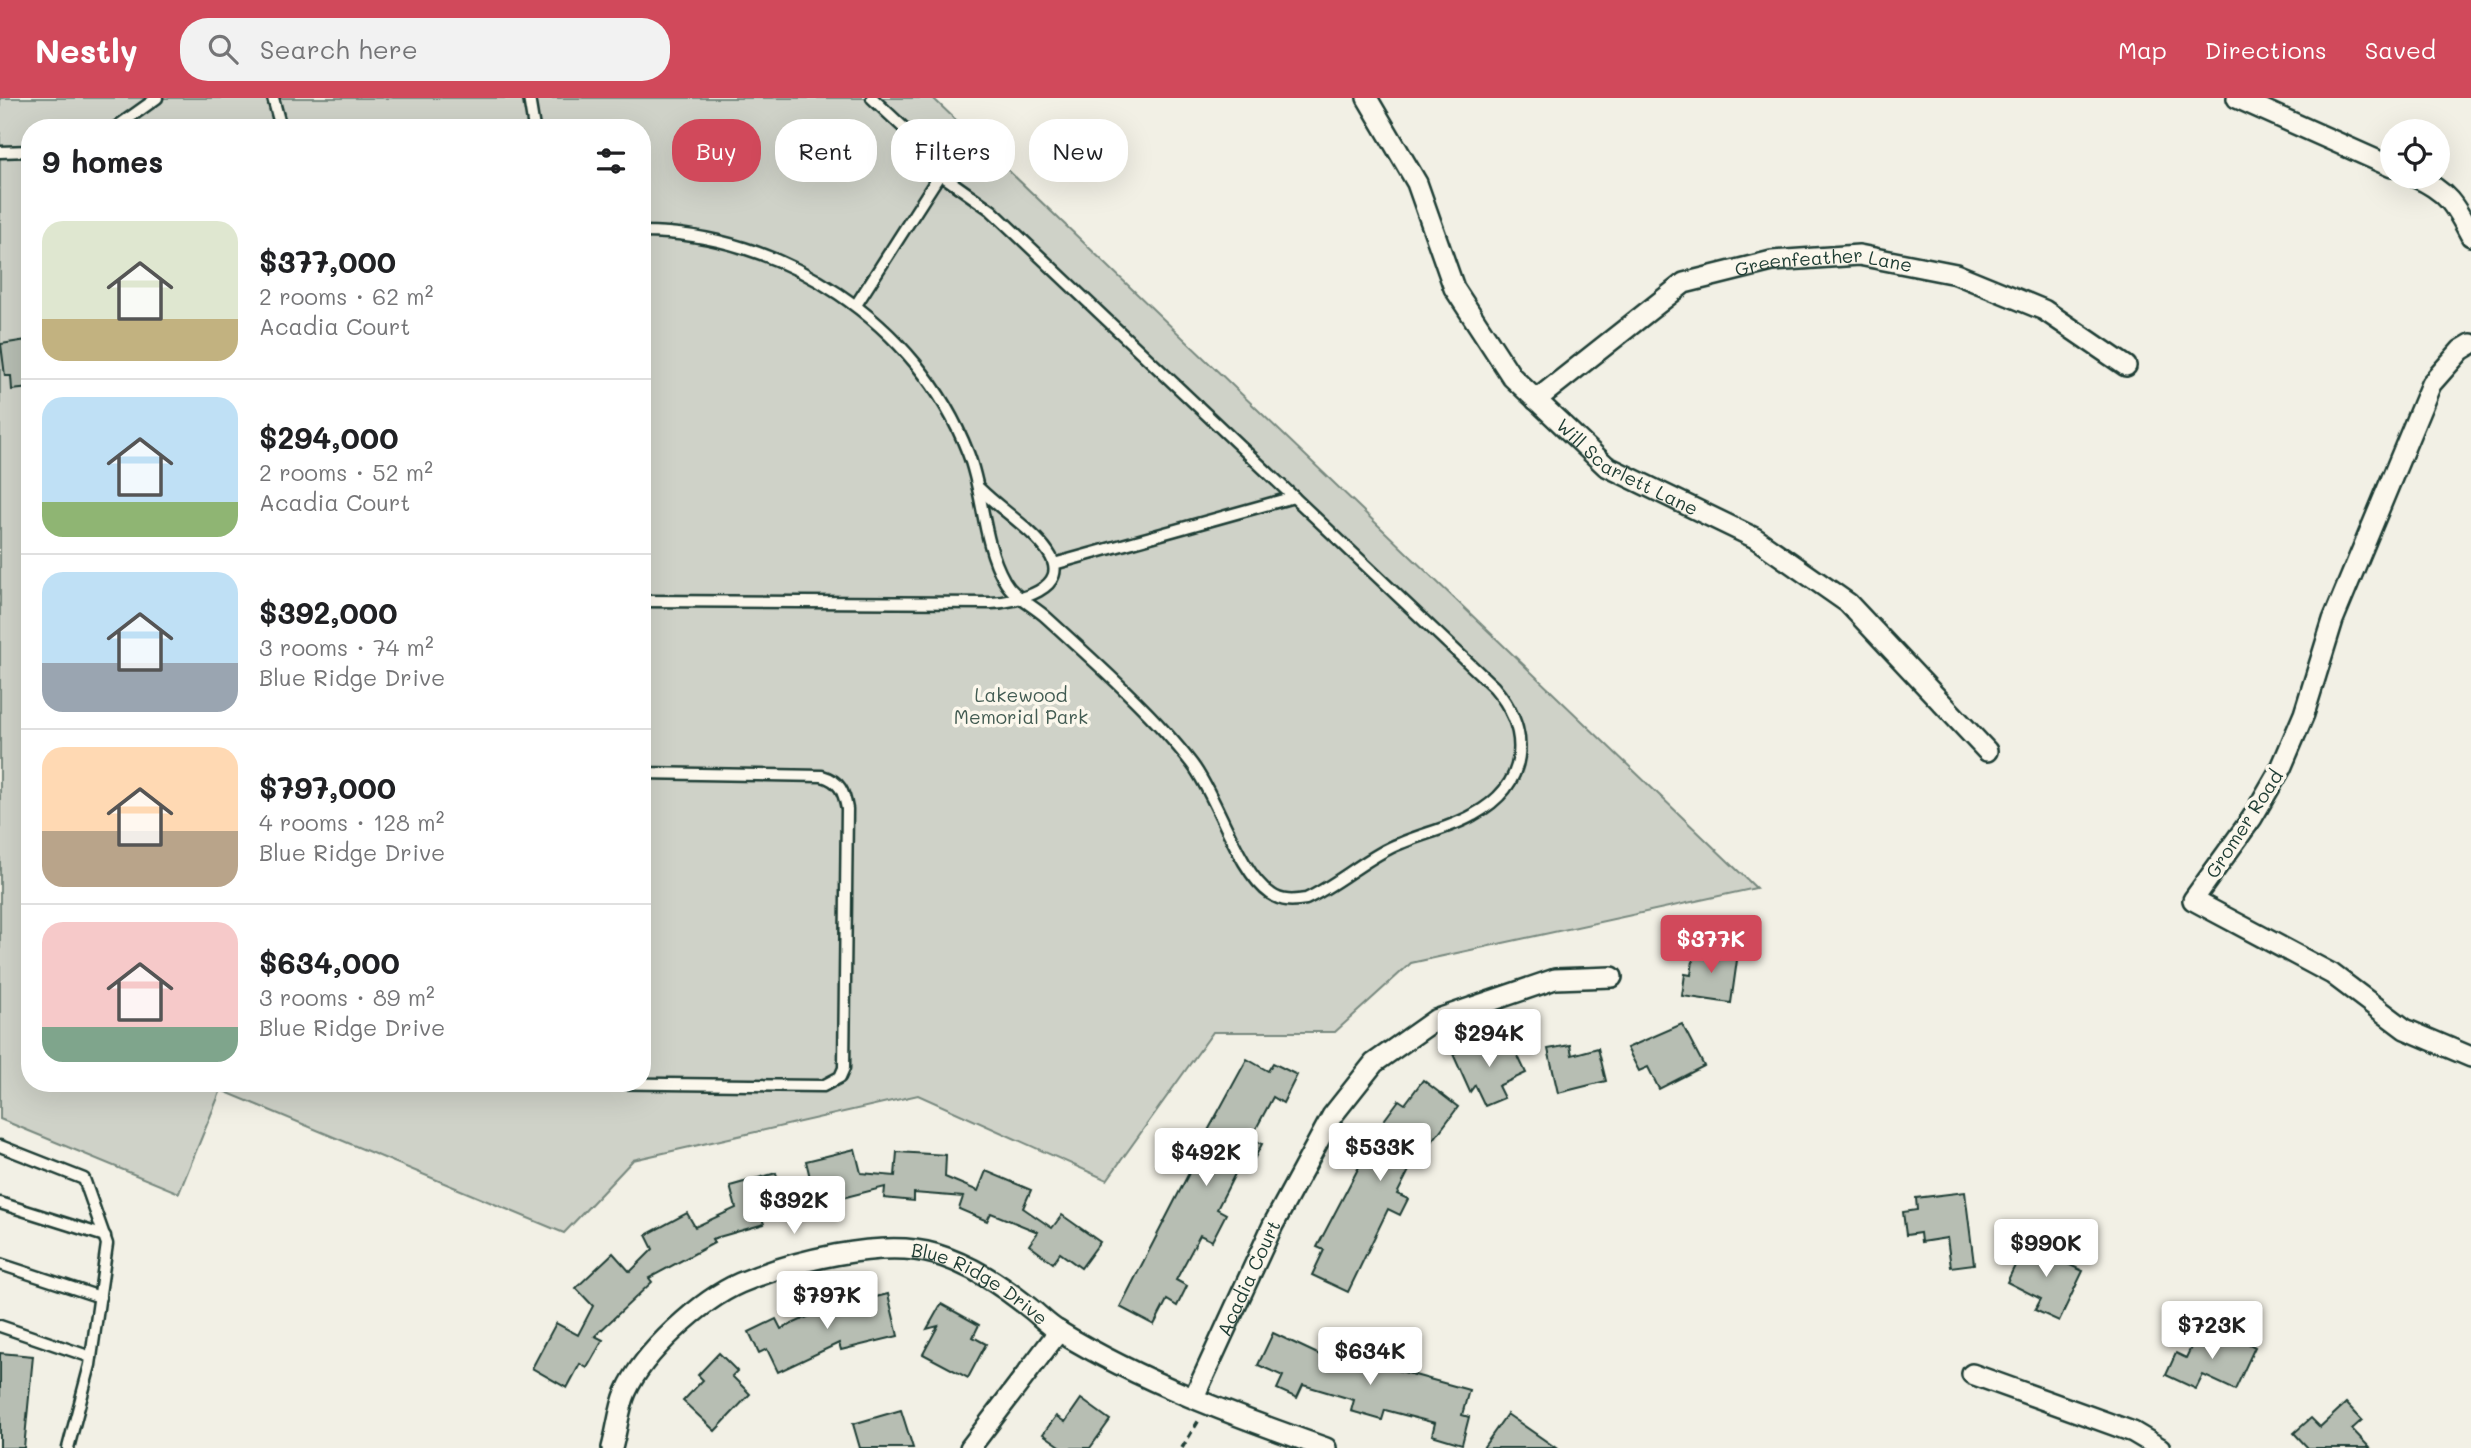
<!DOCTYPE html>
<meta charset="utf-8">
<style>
body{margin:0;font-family:Mali,sans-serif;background:#f2f2f2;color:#202124;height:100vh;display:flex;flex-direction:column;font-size:26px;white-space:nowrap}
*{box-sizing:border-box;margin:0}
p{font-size:23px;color:#757577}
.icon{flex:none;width:38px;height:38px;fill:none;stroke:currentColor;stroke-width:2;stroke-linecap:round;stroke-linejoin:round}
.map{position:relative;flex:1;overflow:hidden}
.details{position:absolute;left:21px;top:21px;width:630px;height:973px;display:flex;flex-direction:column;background:#fff;border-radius:28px;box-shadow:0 7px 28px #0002}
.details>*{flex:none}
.top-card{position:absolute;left:672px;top:21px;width:665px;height:63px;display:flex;gap:14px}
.fabs{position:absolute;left:2380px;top:21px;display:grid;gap:14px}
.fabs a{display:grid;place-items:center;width:70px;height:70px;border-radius:50%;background:#fff;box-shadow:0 7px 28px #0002;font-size:35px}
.price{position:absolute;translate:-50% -60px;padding:0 16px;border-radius:7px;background:#fff;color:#222;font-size:23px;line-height:46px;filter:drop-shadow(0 2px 4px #0008)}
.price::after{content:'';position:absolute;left:50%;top:42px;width:21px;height:16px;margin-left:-10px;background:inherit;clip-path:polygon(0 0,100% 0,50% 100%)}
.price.on{background:#d1495b;color:#fff}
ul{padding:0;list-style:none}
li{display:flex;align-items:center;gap:21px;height:175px;padding:0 21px}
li+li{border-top:2px solid #e0e0e0}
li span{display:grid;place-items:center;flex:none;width:196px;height:140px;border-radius:21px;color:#555}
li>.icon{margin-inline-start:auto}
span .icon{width:84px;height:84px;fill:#fffc;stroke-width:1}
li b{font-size:30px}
h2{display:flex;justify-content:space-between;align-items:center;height:84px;padding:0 21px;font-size:30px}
.pill{padding:0 24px;border-radius:28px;background:#fff;box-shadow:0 7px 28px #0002;font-size:24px;line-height:63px}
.pill.on{background:#d1495b;color:#fff}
header{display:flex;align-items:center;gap:42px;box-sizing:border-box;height:98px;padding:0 35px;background:#d1495b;color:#fff}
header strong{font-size:33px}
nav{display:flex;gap:38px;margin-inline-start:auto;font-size:24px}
.search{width:490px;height:63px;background:#f2f2f2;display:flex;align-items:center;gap:18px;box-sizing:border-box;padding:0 24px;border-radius:28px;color:#757577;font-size:26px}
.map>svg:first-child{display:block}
.green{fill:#cfd2c8;stroke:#77887e;stroke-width:2;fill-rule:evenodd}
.building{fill:#b7beb3;stroke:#1f3d34;stroke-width:2}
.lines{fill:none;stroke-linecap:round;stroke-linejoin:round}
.lane-casing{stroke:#1f3d34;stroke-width:15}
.street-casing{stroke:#1f3d34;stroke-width:24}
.path{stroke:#1f3d34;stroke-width:3.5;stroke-dasharray:7 5;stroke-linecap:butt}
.lane{stroke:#fbf7ec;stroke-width:10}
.street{stroke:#fbf7ec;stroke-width:19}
.labels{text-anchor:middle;stroke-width:7;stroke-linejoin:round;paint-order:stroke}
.street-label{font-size:19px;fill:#1f3d34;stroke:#fbf7ec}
.park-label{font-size:19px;fill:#425b52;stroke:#fbf7ec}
</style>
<header>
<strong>Nestly</strong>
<div class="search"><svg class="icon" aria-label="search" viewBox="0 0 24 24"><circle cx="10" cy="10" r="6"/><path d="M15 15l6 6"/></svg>Search here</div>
<nav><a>Map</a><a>Directions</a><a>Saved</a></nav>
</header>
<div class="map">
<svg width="2471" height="1350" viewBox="0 0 2471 1350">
<rect width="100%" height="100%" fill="#f2f0e5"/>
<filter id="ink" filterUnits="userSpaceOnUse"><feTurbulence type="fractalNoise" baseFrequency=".0143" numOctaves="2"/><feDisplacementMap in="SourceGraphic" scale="14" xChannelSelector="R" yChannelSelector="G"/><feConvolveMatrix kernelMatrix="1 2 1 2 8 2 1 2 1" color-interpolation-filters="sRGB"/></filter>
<g filter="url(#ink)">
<!-- green -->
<path class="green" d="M 0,0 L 933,0 L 1756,790 L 1411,865 L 1335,934 L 1213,934 L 1107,1082 L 918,997 L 633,1062 L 564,1135 L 221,992 L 179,1095 L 0,1021 ZM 30,30 L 642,30 L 642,985 L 30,985 Z"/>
<!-- building -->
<g class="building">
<polygon points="27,242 30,290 12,292 11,278 5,278 1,246"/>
<polygon points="1695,848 1738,855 1731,905 1682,898 1685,876 1691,877"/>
<polygon points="1682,926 1704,968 1659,991 1648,969 1639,973 1627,950"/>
<polygon points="1510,941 1526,975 1498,988 1504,1000 1485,1008 1475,987 1470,994 1453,956 1480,943 1485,952"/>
<polygon points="1570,947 1572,957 1598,950 1606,983 1558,995 1548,951"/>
<polygon points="1247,961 1268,973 1273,965 1297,977 1283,1005 1273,999 1251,1040 1262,1046 1248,1073 1239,1068 1217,1111 1226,1116 1212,1143 1200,1137 1176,1182 1187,1188 1177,1208 1167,1202 1154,1227 1120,1209 1189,1075 1186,1073"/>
<polygon points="1423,982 1458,1009 1428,1049 1423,1045 1397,1096 1408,1101 1400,1117 1388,1111 1348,1194 1312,1177 1324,1152 1317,1149 1382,1025 1399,1002 1405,1006"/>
<polygon points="855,1051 861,1075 895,1078 897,1054 946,1057 945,1079 978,1093 986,1073 1031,1092 1023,1110 1052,1130 1062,1117 1100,1144 1081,1170 1060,1155 1053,1165 1029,1147 1038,1134 991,1115 987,1123 959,1111 963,1099 914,1095 914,1103 884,1100 885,1089 838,1101 839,1106 810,1114 807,1103 761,1117 764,1126 712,1141 714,1145 649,1180 652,1184 595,1238 603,1242 587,1270 580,1266 567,1290 532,1270 556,1225 578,1237 593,1208 576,1190 613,1155 630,1174 653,1151 646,1137 687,1115 695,1129 736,1110 730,1088 776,1075 782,1095 812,1088 806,1063"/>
<polygon points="1965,1094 1974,1166 1951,1169 1947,1140 1921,1144 1920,1135 1906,1137 1903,1114 1917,1112 1916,1100"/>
<polygon points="2026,1145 2042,1152 2045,1146 2061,1153 2057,1161 2083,1173 2059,1223 2035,1212 2041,1201 2007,1184"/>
<polygon points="888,1196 898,1238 841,1252 839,1245 778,1274 767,1251 759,1255 749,1234 776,1221 781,1231 823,1212"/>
<polygon points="941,1206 979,1227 973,1239 986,1246 968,1280 923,1256 938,1228 927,1231"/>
<polygon points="2201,1228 2239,1246 2242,1242 2255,1249 2235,1292 2203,1277 2196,1291 2166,1277 2176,1255 2186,1260"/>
<polygon points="1273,1235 1339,1266 1342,1257 1469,1292 1462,1317 1469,1319 1462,1346 1432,1337 1435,1325 1385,1312 1382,1322 1351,1313 1354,1302 1303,1287 1297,1300 1277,1291 1283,1278 1258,1267"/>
<polygon points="0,1255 33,1258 24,1350 0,1350"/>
<polygon points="719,1255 737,1273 732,1278 750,1296 715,1333 683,1303 703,1282 698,1277"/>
<polygon points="1081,1301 1110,1322 1090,1350 1063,1350 1043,1336 1056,1318 1065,1324"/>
<polygon points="2346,1305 2362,1322 2352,1331 2370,1350 2308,1350 2294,1335 2311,1320 2320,1329"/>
<polygon points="901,1312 913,1350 860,1350 853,1326"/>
<polygon points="1507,1316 1556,1350 1483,1350"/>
</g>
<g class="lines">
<!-- lane casing -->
<g class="lane-casing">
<g id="lane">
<polyline points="273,0 281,30"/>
<polyline points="529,0 534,30"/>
<polyline points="115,30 157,0"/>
<polyline points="0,54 30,53"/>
<path d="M 642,134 C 781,134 918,225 968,355 C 984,396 982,443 1004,482 C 1013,499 1033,507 1047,520 C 1093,562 1155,617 1192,666 C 1218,700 1238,774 1271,796 C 1282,804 1294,803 1306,801 C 1336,787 1360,765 1388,751 C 1415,737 1447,732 1473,717 C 1528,687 1533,635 1494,589 L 991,112 L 940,76 L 905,31 L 872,0"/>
<polyline points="856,207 940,76"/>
<polyline points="1054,466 1294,399"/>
<path d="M 642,503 L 991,505 C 1016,504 1074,491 1048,454 C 1033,432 1000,411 980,391"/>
<path d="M 583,985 L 823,988 L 840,979 L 844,970 L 847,711 C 844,694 840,683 822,678 L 642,675"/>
<polyline points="0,1048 84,1081 107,1146 90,1267 68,1350"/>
<polyline points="0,1105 105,1138"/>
<polyline points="0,1166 100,1199"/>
<polyline points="0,1228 91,1259"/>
</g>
</g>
<!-- street casing -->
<g class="street-casing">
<g id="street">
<path id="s1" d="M 1367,0 L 1417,85 L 1454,190 L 1512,279 L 1606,368 L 1755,440 L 1848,505 L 1987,653"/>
<polyline points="2237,0 2392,69"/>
<path d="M 2415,79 C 2447,93 2455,107 2471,138"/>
<polyline points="2471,246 2461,252 2431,286 2333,522 2304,616 2281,670 2252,720 2193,802 2332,876 2405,931 2471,959"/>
<path id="s2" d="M 1536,302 L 1684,185 L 1772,163 L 1859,157 L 1956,176 L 2044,212 L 2126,268"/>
<polyline points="1972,1276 2133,1334 2160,1350"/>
<path id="s3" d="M 1194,1299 L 1273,1127 L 1332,1018 L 1374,965 L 1435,922 L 1555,881 L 1612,879"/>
<path id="s4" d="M 612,1350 C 617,1332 619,1310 626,1294 C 643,1255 701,1202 740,1185 C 790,1164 882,1140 935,1156 C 972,1167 1001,1187 1031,1211 C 1040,1218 1049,1228 1060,1234 C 1142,1284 1235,1318 1326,1350"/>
<polyline points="970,1350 1059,1233"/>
</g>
</g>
<!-- path -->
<polyline class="path" points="1182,1350 1199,1322"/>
<!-- lane -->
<use href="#lane" class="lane"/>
<!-- street -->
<use href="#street" class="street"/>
</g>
</g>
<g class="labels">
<!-- street labels -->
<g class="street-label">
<text dy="7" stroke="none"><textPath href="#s2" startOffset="331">Greenfeather Lane</textPath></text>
<text dy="7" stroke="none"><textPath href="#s1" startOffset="464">Will Scarlett Lane</textPath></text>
<text transform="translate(2244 726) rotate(-57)" y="7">Gromer Road</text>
<text dy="7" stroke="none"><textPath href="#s3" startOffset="131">Acadia Court</textPath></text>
<text dy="7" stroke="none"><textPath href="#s4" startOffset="471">Blue Ridge Drive</textPath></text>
</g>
<!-- park labels -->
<g class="park-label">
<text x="1021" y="604">Lakewood<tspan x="1021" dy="22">Memorial Park</tspan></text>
</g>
</g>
</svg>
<div class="fabs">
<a><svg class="icon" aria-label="locate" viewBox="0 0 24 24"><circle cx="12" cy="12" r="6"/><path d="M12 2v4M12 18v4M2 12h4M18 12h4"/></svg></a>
</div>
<b class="price on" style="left:1711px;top:877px">$377K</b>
<b class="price" style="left:1489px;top:971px">$294K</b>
<b class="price" style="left:1380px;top:1085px">$533K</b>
<b class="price" style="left:1206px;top:1090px">$492K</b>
<b class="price" style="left:794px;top:1138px">$392K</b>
<b class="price" style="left:2046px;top:1181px">$990K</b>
<b class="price" style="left:827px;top:1233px">$797K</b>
<b class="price" style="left:2212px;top:1263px">$723K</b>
<b class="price" style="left:1370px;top:1289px">$634K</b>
<div class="top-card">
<a class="pill on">Buy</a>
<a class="pill">Rent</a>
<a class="pill">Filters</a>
<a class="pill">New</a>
</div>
<section class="details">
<h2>9 homes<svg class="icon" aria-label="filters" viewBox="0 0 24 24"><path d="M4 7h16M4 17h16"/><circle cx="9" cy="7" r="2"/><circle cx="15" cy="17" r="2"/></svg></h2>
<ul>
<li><span style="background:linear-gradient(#dfe7d0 70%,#c2b280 0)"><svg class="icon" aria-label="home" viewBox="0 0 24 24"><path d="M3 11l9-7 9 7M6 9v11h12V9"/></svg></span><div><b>$377,000</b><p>2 rooms · 62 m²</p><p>Acadia Court</p></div></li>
<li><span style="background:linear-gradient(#bfe0f5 75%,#8fb573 0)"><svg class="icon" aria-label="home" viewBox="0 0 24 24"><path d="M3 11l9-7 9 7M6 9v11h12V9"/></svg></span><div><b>$294,000</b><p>2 rooms · 52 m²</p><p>Acadia Court</p></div></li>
<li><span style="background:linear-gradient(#bfe0f5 65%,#9aa5b1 0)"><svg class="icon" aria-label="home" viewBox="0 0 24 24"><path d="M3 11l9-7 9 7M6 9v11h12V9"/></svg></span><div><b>$392,000</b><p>3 rooms · 74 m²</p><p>Blue Ridge Drive</p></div></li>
<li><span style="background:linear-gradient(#ffd9b3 60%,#b9a48a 0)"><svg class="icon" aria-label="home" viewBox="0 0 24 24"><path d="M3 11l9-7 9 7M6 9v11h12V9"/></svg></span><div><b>$797,000</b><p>4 rooms · 128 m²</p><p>Blue Ridge Drive</p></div></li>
<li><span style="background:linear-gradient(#f6c9c9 75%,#7fa58c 0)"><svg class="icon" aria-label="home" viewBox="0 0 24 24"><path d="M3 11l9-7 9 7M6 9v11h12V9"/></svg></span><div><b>$634,000</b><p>3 rooms · 89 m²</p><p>Blue Ridge Drive</p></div></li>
</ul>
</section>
</div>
